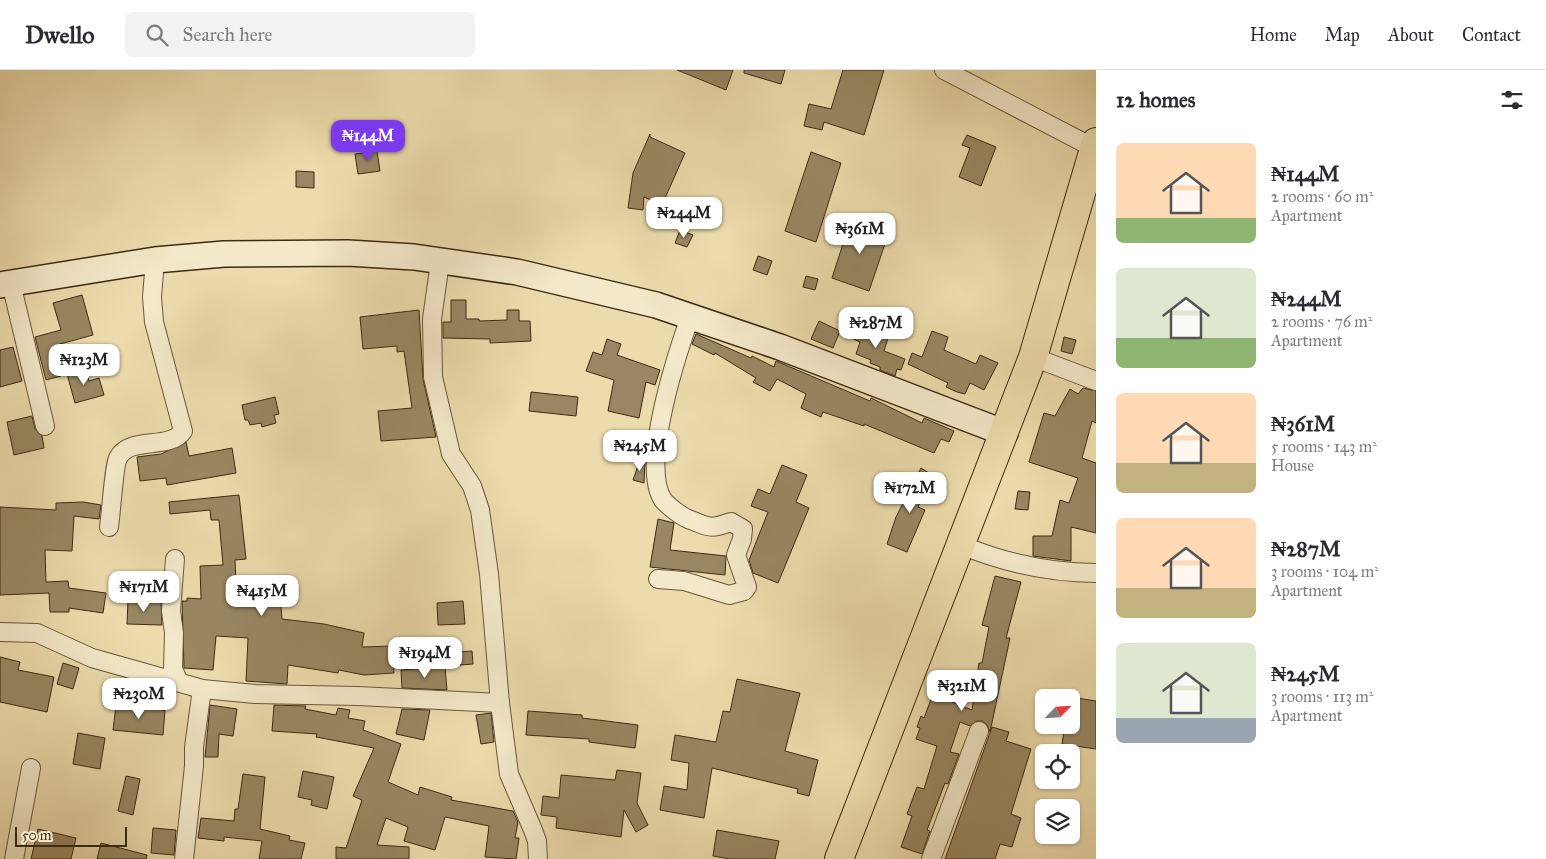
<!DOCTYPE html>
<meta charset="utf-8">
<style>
body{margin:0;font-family:"IM FELL Great Primer",serif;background:#f2f2f3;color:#2b2b33;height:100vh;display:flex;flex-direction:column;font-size:19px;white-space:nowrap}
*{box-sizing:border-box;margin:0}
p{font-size:16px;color:#7c7c81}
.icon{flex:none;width:28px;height:28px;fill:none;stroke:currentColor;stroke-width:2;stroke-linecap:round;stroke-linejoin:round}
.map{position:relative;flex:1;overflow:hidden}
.drawer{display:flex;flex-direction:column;background:#fff;width:450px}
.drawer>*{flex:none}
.needle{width:32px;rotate:65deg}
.buttons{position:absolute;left:1035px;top:619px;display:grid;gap:10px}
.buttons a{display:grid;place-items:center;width:45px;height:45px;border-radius:8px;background:#fff;box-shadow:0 1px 4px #0004;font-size:25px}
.scale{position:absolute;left:15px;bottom:12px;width:112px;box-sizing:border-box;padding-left:5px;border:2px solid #3d2b12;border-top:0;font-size:14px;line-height:18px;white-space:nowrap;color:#3d2b12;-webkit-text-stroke:4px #f3e8c9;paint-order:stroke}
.price{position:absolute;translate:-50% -42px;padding:0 11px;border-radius:10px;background:#fff;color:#222;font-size:16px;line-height:32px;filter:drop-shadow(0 1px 2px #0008)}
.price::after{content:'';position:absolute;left:50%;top:30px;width:15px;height:11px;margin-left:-8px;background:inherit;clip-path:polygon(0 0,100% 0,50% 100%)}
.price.on{background:#7c3aed;color:#fff}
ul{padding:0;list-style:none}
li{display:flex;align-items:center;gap:15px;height:125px;padding:0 20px}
li span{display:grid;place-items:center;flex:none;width:140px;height:100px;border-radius:8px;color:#555}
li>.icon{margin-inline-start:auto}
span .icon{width:60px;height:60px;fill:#fffc;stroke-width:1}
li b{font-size:21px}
h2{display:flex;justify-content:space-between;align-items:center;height:60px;padding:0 20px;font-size:21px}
header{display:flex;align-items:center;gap:30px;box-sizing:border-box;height:70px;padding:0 25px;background:#fff;border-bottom:1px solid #e1e1e2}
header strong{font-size:24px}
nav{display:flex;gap:28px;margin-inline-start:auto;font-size:18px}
.search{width:350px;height:45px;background:#f2f2f3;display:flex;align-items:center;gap:12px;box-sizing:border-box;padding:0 18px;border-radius:8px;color:#7c7c81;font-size:19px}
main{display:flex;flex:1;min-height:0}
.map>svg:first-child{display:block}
.building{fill:#988762;stroke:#3d2b12}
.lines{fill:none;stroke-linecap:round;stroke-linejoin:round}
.minor-casing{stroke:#695738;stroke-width:20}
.secondary-casing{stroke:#3d2b12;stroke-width:28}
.trunk-casing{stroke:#3d2b12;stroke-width:30}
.minor{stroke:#f3e8c9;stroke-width:18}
.secondary{stroke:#f3e8c9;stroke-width:25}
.trunk{stroke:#ecdbac;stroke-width:28}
</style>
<header>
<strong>Dwello</strong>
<div class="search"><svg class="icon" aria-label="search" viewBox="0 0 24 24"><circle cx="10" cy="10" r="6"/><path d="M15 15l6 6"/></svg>Search here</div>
<nav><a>Home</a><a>Map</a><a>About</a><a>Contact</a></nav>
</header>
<main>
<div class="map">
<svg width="1096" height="789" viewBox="0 0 1096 789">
<rect width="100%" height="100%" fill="#ecdbac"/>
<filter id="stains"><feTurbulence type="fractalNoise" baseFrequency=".004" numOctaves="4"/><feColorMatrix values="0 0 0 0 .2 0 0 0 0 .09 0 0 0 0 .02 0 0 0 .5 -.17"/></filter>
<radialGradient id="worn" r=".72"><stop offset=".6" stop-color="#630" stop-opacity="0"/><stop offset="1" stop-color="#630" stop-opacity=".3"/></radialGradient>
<!-- building -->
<g class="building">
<polygon points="677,0 733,0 726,20"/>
<polygon points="744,0 785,0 781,14 744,3"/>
<polygon points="843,0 884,0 864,65 824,52 822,60 804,56 809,34 831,39"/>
<polygon points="650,64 650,67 685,83 662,135 644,127 643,140 628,138 633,103"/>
<polygon points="967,65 996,77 981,116 959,107 970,78 962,75"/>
<polygon points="377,81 380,101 358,104 355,84"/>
<polygon points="811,82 841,93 816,172 785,161"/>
<polygon points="296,101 314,102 314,118 296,117"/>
<polygon points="851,149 889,162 869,221 832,208"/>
<polygon points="680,160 693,165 687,177 675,173"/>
<polygon points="758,186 772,191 767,205 753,200"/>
<polygon points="806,206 818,209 815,220 803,217"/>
<polygon points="82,225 93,265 53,276 61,306 46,310 35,267 61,260 53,233"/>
<polygon points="451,230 466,230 466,249 479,249 479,251 507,250 507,240 519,240 519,251 530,251 531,271 490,273 490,269 443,268 443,252 451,252"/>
<polygon points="419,240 423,309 436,367 381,371 378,341 412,338 404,281 397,282 397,276 363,279 360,247"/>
<polygon points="819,251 840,261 833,278 811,269"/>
<polygon points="856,252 888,268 884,281 905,289 901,300 897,299 895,306 880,300 880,297 870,293 871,290 856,284 860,272 849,267"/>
<polygon points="932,261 948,267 944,280 976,294 980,285 998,293 984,320 970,313 965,324 957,322 946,317 948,313 908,294 912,283 922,287"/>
<polygon points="696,264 751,288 752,286 774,297 776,291 870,331 871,328 922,353 924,348 954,361 949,372 941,369 934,383 864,354 864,356 823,342 821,347 801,338 806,324 777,309 770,321 753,312 756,308 715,283 714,285 692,274"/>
<polygon points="1064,267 1076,270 1072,284 1061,281"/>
<polygon points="607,269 621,274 617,285 660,300 655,315 646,312 639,348 608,341 614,310 586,301 593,282 602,285"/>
<polygon points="13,277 22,311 0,317 0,280"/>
<polygon points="86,299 89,311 99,308 104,325 75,333 67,304"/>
<polygon points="1083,318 1096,321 1096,353 1092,351 1082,388 1096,393 1096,463 1071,457 1071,491 1033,486 1033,466 1052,466 1060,430 1069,433 1078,408 1029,392 1044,343 1055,346 1070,319 1078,324"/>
<polygon points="531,322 578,327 576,346 529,341"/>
<polygon points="275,327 279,344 274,345 276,353 262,357 261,353 250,355 248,350 245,350 242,335"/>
<polygon points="32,346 35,359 42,366 44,378 14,385 7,352"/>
<polygon points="186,372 189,386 232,378 236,403 167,415 166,408 140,411 137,387 161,384"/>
<polygon points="640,390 645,391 644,413 633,410"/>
<polygon points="782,395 807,405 796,432 809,438 778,513 753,503 749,490 768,442 751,436 758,419 770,424"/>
<polygon points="921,398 932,405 918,437 925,440 907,482 887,474 896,447"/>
<polygon points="1018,421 1030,422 1028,440 1015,439"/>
<polygon points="239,425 246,489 235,490 236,515 279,510 282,549 324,554 364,563 362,577 393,576 394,603 364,605 339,600 338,603 288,595 287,614 246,611 248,568 216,566 213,600 184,598 182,531 187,531 187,528 201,529 200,496 223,495 219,450 211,450 210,440 170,444 169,432"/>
<polygon points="83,432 101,435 99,449 74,446 72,481 45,480 46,512 68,511 69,518 106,523 103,543 69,538 69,542 50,542 49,523 0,525 0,437 56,440 56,433"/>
<polygon points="658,449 674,453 670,480 726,486 725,505 650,497"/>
<polygon points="995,506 1021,512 1006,568 1010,568 990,662 987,655 982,651 977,651 970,656 960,652 950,682 959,684 948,714 945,713 927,760 930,761 922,784 901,777 912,746 907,744 917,717 924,719 937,676 916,669 920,658 917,657 921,646 924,648 933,624 972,640 979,593 982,593 989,557 982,555"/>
<polygon points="128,530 161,531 162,555 127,554"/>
<polygon points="463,531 465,554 438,555 437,533"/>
<polygon points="472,581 473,594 460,595 459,582"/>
<polygon points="0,587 20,592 18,600 54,607 47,642 0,632"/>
<polygon points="63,593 79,598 73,619 57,614"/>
<polygon points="445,597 447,620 402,618 401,600"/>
<polygon points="737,609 800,623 785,681 818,690 809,726 797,723 798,719 712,698 704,748 660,740 664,716 687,720 689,693 671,690 675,665 716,672 723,641 730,642"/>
<polygon points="1071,627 1096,631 1096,679 1062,674 1065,655 1071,655"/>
<polygon points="210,635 237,639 233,666 219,664 218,687 205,687"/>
<polygon points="274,635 306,636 305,639 336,645 338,638 350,640 348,648 365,651 363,660 401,674 388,712 418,725 420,717 452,727 451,730 513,741 518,752 515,768 519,768 516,789 485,787 489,756 445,747 435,780 404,771 408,757 386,748 377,775 409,777 409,789 336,789 336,777 346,778 362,730 353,726 374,678 316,667 317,664 272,661"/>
<polygon points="116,636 165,640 163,665 113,660"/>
<polygon points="402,639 430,640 424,670 396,664"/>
<polygon points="528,641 582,645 582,648 638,655 635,678 589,672 589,669 526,665"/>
<polygon points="491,643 494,672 481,674 476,645"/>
<polygon points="992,657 1009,662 1006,671 1031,679 1011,744 1021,748 1012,777 1000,774 995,789 945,789"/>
<polygon points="78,663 105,668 100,699 73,694"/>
<polygon points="617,700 641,703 637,733 648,755 636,762 624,740 621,767 556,758 557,747 541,745 543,726 559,728 561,705 615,710"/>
<polygon points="303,701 334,707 327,739 311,735 312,730 298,727"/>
<polygon points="243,704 265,707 260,759 290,766 289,770 305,773 301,789 259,789 262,771 224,767 224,771 198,768 201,748 234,751 235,739 238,739"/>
<polygon points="126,706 140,709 133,745 118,741"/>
<polygon points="153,758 176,760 174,785 151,783"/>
<polygon points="38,759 76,768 71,789 31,789"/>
<polygon points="717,760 779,771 775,789 730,789 713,786"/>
<polygon points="101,773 147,785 146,789 97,789"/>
</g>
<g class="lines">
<!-- minor casing -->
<g class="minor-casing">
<g id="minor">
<polyline points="944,0 1094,78"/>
<polyline points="440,192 432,249 433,307 451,384 472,416 480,440 489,504 500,633 509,704 533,760 537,771 538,789"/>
<polyline points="11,213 45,356"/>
<polyline points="1033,287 1096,311"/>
<path d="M 109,457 C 111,445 114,395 118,388 C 130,365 169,381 183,361 L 154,252 L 152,227 L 155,190"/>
<path d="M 961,475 C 1005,493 1049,503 1096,503"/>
<polyline points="175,489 171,541 174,563 173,599 179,612"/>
<path d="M 658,509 L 684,511 L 729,525 L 744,521 L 747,517 L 736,485 L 742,469 L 743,459 L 731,452 C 708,460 710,457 688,449 C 681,446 668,436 663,430 C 640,395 677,284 690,247"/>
<polyline points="0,562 37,563 92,588 202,619 255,624 358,626 500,633"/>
<polyline points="14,789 31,698"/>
<polyline points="184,789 194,696 194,677 202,619"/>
<polyline points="931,789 979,661"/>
</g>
</g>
<!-- secondary casing -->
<g class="secondary-casing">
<polyline id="secondary" points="0,215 155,190 224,184 348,183 414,187 517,202 656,235 780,277 1005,363"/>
</g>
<!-- trunk casing -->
<g class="trunk-casing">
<polyline id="trunk" points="839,789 1033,287 1096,72"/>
</g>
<!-- minor -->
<use href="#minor" class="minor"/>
<!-- secondary -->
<use href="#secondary" class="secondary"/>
<!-- trunk -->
<use href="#trunk" class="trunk"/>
</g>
<rect width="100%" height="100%" filter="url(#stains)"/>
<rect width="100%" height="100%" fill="url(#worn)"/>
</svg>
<div class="buttons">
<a><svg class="needle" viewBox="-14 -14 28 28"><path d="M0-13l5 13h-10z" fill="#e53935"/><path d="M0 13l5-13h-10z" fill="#7c7c81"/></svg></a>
<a><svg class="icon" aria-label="locate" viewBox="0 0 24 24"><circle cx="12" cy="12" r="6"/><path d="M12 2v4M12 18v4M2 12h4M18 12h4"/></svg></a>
<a><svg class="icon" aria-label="layers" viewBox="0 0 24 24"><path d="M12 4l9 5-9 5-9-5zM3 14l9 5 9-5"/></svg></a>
</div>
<div class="scale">50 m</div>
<b class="price on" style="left:368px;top:92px">₦144M</b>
<b class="price" style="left:684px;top:169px">₦244M</b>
<b class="price" style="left:860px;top:185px">₦361M</b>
<b class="price" style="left:876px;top:279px">₦287M</b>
<b class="price" style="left:84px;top:316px">₦123M</b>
<b class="price" style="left:640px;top:402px">₦245M</b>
<b class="price" style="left:910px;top:444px">₦172M</b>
<b class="price" style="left:144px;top:543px">₦171M</b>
<b class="price" style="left:262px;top:547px">₦415M</b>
<b class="price" style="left:425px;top:609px">₦194M</b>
<b class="price" style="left:962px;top:642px">₦321M</b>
<b class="price" style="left:139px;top:650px">₦230M</b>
</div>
<section class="drawer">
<h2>12 homes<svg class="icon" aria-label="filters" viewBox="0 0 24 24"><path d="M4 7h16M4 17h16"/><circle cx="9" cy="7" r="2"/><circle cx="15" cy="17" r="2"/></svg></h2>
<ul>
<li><span style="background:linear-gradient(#ffd9b3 75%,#8fb573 0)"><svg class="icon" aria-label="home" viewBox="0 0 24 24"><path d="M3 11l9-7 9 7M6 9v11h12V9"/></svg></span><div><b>₦144M</b><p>2 rooms · 60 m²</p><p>Apartment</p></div></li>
<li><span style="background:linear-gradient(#dfe7d0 70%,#8fb573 0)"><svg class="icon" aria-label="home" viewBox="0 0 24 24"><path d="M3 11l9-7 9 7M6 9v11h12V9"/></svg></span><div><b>₦244M</b><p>2 rooms · 76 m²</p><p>Apartment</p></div></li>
<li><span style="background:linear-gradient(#ffd9b3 70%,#c2b280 0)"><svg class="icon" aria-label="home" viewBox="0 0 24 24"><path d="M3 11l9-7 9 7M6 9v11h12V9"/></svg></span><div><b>₦361M</b><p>5 rooms · 143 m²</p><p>House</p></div></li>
<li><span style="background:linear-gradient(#ffd9b3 70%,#c2b280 0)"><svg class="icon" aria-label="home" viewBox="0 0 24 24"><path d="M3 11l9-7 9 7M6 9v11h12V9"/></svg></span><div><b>₦287M</b><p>3 rooms · 104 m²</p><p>Apartment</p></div></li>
<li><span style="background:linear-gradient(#dfe7d0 75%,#9aa5b1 0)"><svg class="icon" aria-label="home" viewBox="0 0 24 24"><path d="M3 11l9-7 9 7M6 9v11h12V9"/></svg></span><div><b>₦245M</b><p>3 rooms · 113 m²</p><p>Apartment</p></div></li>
</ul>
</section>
</main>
